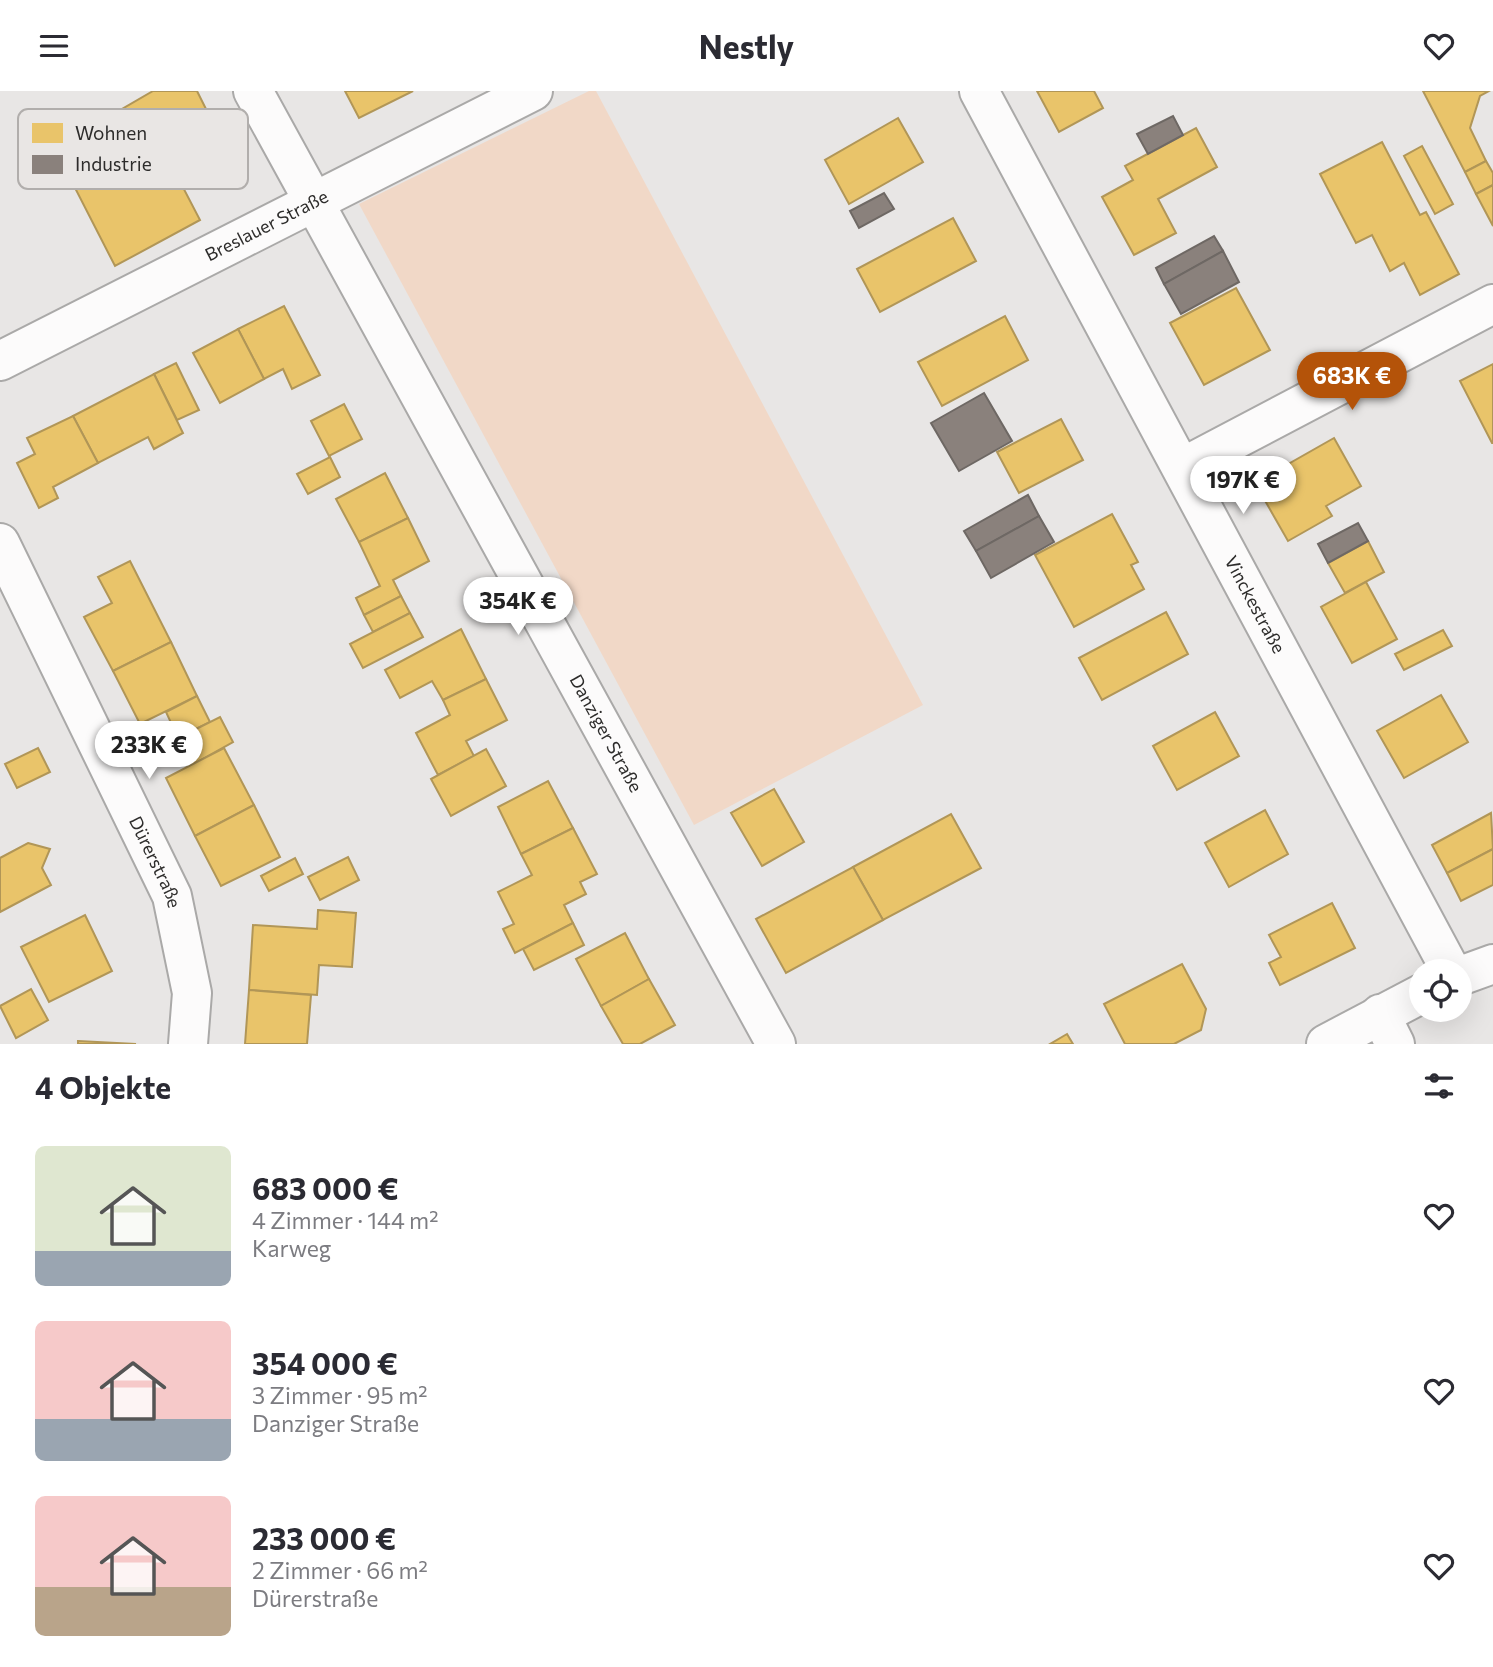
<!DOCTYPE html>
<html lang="de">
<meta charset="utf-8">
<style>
body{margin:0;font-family:Commissioner,sans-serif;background:#f2f2f3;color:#2b2b33;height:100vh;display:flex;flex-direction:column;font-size:26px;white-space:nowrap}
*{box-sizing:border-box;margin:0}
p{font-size:23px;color:#7c7c81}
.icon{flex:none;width:38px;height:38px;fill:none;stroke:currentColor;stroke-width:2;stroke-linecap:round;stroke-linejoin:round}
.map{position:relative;height:953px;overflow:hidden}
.details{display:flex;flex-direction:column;background:#fff;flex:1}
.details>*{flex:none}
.tools{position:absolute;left:1409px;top:868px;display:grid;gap:14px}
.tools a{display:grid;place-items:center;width:63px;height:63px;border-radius:50%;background:#fff;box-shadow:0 7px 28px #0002;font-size:35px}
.price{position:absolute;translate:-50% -60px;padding:0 16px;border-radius:24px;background:#fff;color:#222;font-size:23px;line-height:46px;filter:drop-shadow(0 2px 4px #0008)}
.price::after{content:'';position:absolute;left:50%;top:42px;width:21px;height:16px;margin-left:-10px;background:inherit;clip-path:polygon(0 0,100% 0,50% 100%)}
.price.active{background:#b45309;color:#fff}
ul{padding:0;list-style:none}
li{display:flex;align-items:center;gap:21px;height:175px;padding:0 35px}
li span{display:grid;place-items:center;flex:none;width:196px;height:140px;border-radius:10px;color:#555}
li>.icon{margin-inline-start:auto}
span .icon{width:84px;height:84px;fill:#fffc;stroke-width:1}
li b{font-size:30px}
h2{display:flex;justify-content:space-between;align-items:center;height:84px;padding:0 35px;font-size:30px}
header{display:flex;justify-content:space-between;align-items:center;height:91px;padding:0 35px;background:#fff;font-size:32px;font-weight:700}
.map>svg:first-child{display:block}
.green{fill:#f1d8c7}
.homes{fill:#e9c46a;stroke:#b19657;stroke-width:2}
.industry{fill:#8a817c;stroke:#6e6864;stroke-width:2}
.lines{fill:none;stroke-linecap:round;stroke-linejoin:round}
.street-casing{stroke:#aaa9a8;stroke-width:42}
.street{stroke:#fcfbfb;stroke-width:38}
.labels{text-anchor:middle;stroke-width:7;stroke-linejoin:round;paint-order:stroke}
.street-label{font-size:18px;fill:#2d2c2b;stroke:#e9e6e4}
.key{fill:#e9e6e4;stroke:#b1aeac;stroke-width:2}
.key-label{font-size:19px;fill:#2d2c2b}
</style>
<header><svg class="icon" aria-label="menu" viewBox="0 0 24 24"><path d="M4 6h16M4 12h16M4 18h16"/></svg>Nestly<svg class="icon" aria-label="heart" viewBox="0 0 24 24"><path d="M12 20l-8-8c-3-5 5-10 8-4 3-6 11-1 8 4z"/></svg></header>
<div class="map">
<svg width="1493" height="953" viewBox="0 0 1493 953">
<rect width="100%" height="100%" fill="#e8e6e5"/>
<!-- green -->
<polygon class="green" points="589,0 596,0 923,614 694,734 359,113"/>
<!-- homes -->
<g class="homes">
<polygon points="153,0 197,0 225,56 176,83 200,129 115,175 73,93 119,71 98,32"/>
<polygon points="345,0 413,0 359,27"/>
<polygon points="1037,0 1094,0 1103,17 1059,41"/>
<polygon points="1423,0 1489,0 1480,5 1470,37 1486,70 1465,81"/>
<polygon points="898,27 923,71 849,113 825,69"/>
<polygon points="1196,37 1217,76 1158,108 1176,142 1134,164 1102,106 1133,89 1125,75"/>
<polygon points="1382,51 1420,124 1426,121 1459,183 1420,204 1404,172 1390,180 1372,144 1356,152 1320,83"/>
<polygon points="1422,55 1453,113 1435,123 1404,65"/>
<polygon points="1486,70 1493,82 1493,94 1476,103 1465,81"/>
<polygon points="1493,94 1493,135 1476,103"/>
<polygon points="953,127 976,170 880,221 857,178"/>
<polygon points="1236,197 1270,259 1204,294 1170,232"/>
<polygon points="284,215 320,284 292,298 283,278 264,288 238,238"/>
<polygon points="1005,225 1028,269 942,315 918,271"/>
<polygon points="238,238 264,288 220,312 193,262"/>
<polygon points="176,272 199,319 177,329 154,283"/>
<polygon points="1493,273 1493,352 1492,352 1460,290"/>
<polygon points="154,283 183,342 154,358 148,346 98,372 73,325"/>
<polygon points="344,313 362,348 329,365 311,330"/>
<polygon points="73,325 98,372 53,396 58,407 39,417 17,372 35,363 27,347"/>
<polygon points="1061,328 1083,369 1019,402 997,361"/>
<polygon points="1334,347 1361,395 1326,415 1332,425 1288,450 1255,392"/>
<polygon points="330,366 340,386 308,403 297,383"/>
<polygon points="385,382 408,427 359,451 336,408"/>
<polygon points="1112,423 1138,471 1131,474 1144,498 1074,536 1035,464"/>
<polygon points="408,427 429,470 393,489 401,505 364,524 356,507 380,495 359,451"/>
<polygon points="1368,450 1384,481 1345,502 1328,472"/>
<polygon points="130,470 171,551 113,580 84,526 112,512 98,486"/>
<polygon points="1366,491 1397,548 1352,572 1321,516"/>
<polygon points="401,505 410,522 373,541 364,524"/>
<polygon points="1166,521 1188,563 1102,609 1079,567"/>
<polygon points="410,522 423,546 363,577 350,553"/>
<polygon points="461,538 486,588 443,609 432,590 400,607 385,579"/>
<polygon points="1443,539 1452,555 1404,579 1395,563"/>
<polygon points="171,551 197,605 140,633 113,580"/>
<polygon points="486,588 507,629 466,650 474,665 438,684 416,642 450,624 443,609"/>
<polygon points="1441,604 1468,651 1404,687 1377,640"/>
<polygon points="197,605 210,631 178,647 166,621"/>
<polygon points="1215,621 1239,665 1177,699 1153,655"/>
<polygon points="220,626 233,651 192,674 178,647"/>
<polygon points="38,657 50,681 17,697 5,673"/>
<polygon points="224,657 254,714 195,745 166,687"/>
<polygon points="486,658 506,695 451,725 431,688"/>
<polygon points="548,690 573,737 521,763 498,716"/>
<polygon points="774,698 804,751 762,775 731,722"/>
<polygon points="254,714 280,766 221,795 195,745"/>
<polygon points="1265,719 1288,763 1229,796 1205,752"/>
<polygon points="1491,722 1493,758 1447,782 1432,754"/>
<polygon points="951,723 981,777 883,829 853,776"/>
<polygon points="573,737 597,783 580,791 586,803 564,814 573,832 515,862 503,838 514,833 498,801 532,784 521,763"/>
<polygon points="28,752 50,758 42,777 51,794 0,821 0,767"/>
<polygon points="1493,758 1493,794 1461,810 1447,782"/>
<polygon points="348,766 359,789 320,809 308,786"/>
<polygon points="295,767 303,783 269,800 261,785"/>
<polygon points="853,776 883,829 786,882 756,828"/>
<polygon points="1332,812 1355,857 1280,894 1269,872 1281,866 1269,844"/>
<polygon points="318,819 356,822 352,876 319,874 317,904 249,899 253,834 317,838"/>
<polygon points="85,824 112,880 49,911 21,856"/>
<polygon points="573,832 584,854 534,879 523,858"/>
<polygon points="625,842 649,888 601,915 576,868"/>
<polygon points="1182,873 1206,918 1201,939 1174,953 1125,953 1104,913"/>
<polygon points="649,888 675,934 640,953 623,953 601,915"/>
<polygon points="31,898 48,929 16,947 0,915"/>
<polygon points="249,899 311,904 307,953 245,953"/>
<polygon points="1067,943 1073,953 1050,953"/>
<polygon points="78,950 136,953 78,953"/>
</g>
<!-- industry -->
<g class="industry">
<polygon points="1173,25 1183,44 1148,63 1137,43"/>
<polygon points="884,102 894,118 859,137 850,120"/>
<polygon points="1214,145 1223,160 1164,193 1156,177"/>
<polygon points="1223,160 1239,191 1181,223 1164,193"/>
<polygon points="984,302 1012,350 959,380 931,332"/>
<polygon points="1028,404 1039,425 976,460 964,440"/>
<polygon points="1039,425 1054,451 991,487 976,460"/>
<polygon points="1358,432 1368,450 1328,472 1318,453"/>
</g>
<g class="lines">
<!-- street casing -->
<g class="street-casing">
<g id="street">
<path id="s1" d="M 253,0 L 776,953"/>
<path id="s2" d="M 979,0 L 1451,880"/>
<path id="s3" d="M 0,270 L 533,0"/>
<polyline points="1183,376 1493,213"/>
<path id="s4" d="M 0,452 L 172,805 L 192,902 L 188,953"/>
<polyline points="1460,885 1493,873"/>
<polyline points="1380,923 1395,953"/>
<polyline points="1326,953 1421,903"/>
</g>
</g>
<!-- street -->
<use href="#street" class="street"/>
</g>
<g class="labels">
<!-- street labels -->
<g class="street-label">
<text dy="6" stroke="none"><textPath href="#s3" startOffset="299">Breslauer Straße</textPath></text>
<text dy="6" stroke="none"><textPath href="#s2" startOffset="583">Vinckestraße</textPath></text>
<text dy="6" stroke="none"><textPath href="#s1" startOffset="733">Danziger Straße</textPath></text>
<text dy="6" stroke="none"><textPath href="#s4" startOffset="355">Dürerstraße</textPath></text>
</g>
</g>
<!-- legend -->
<rect x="18" y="18" width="230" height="80" rx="10" class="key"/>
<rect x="32" y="32" width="31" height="20" fill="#e9c46a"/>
<rect x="32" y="64" width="31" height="19" fill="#8a817c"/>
<g class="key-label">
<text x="75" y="49">Wohnen</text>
<text x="75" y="80">Industrie</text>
</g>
</svg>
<div class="tools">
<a><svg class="icon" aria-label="locate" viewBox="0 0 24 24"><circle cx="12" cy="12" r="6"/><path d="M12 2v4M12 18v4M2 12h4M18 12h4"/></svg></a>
</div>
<b class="price active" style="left:1352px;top:321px">683K €</b>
<b class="price" style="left:1243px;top:425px">197K €</b>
<b class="price" style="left:518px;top:546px">354K €</b>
<b class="price" style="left:149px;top:690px">233K €</b>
</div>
<section class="details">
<h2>4 Objekte<svg class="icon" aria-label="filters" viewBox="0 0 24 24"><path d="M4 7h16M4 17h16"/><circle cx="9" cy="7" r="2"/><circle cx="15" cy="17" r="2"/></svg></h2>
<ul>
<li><span style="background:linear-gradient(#dfe7d0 75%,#9aa5b1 0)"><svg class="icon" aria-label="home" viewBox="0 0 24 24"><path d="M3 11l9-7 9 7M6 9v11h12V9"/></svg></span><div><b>683 000 €</b><p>4 Zimmer · 144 m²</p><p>Karweg</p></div><svg class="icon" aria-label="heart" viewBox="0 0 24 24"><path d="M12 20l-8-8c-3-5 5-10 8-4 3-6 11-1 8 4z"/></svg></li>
<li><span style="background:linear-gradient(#f6c9c9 70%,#9aa5b1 0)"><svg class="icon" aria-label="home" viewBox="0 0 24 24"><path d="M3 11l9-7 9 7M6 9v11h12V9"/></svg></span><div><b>354 000 €</b><p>3 Zimmer · 95 m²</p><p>Danziger Straße</p></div><svg class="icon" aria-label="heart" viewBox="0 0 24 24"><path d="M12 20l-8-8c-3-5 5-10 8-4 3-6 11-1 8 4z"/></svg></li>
<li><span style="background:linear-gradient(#f6c9c9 65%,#b9a48a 0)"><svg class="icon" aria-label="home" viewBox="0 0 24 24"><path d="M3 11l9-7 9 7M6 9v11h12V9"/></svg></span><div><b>233 000 €</b><p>2 Zimmer · 66 m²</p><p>Dürerstraße</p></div><svg class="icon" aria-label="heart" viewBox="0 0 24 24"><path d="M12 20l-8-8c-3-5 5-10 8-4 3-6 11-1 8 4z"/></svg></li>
</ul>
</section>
